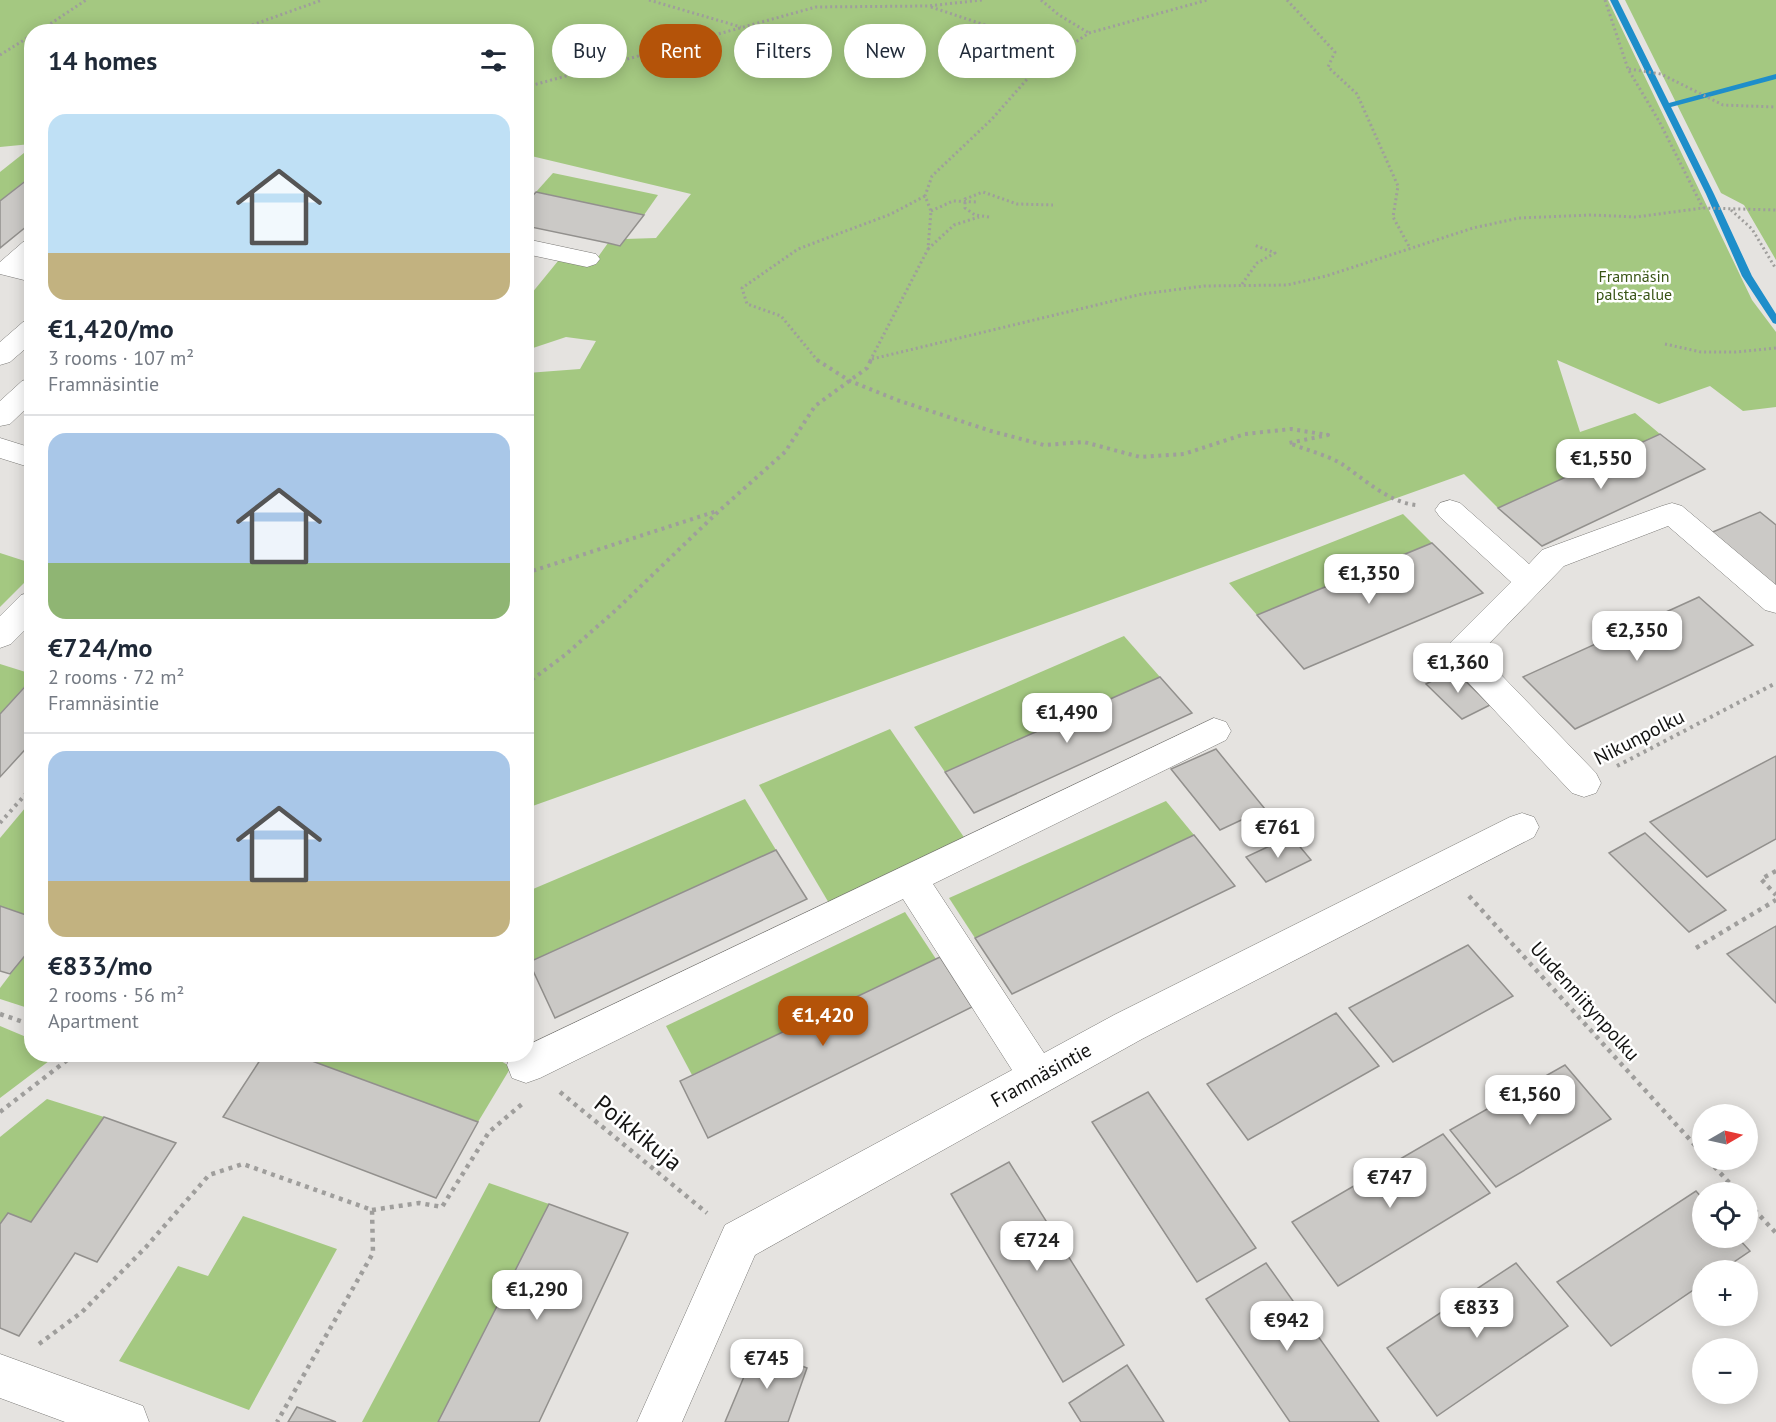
<!DOCTYPE html>
<meta charset="utf-8">
<style>
body{margin:0;font-family:"PT Sans",sans-serif;background:#f2f2f3;color:#1f2937;height:100vh;display:flex;flex-direction:column;font-size:22px;white-space:nowrap}
*{box-sizing:border-box;margin:0}
p{font-size:20px;color:#747a83}
.icon{flex:none;width:33px;height:33px;fill:none;stroke:currentColor;stroke-width:2;stroke-linecap:round;stroke-linejoin:round}
.map{position:relative;flex:1;overflow:hidden}
.panel{position:absolute;left:24px;top:24px;width:510px;height:1038px;display:flex;flex-direction:column;background:#fff;border-radius:24px;box-shadow:0 3px 15px #0003}
.panel>*{flex:none}
.top-card{position:absolute;left:552px;top:24px;width:570px;height:54px;display:flex;gap:12px}
.needle{width:39px;rotate:81deg}
.buttons{position:absolute;left:1692px;top:1104px;display:grid;gap:12px}
.buttons a{display:grid;place-items:center;width:66px;height:66px;border-radius:50%;background:#fff;box-shadow:0 3px 15px #0003;font-size:30px}
.price{position:absolute;translate:-50% -51px;padding:0 14px;border-radius:12px;background:#fff;color:#222;font-size:20px;line-height:39px;filter:drop-shadow(0 2px 3px #0008)}
.price::after{content:'';position:absolute;left:50%;top:36px;width:18px;height:14px;margin-left:-9px;background:inherit;clip-path:polygon(0 0,100% 0,50% 100%)}
.price.on{background:#b45309;color:#fff}
ul{padding:0;list-style:none}
li{display:grid;align-content:center;gap:12px;height:318px;padding:0 24px}
li+li{border-top:2px solid #e0e1e3}
li span{display:grid;place-items:center;height:186px;border-radius:18px;color:#555}
li>.icon{margin-inline-start:auto}
span .icon{width:108px;height:108px;fill:#fffc;stroke-width:1}
li b{font-size:26px}
h2{display:flex;justify-content:space-between;align-items:center;height:72px;padding:0 24px;font-size:26px}
.pill{padding:0 21px;border-radius:27px;background:#fff;box-shadow:0 3px 15px #0003;font-size:21px;line-height:54px}
.pill.on{background:#b45309;color:#fff}
.map>svg:first-child{display:block}
.green{fill:#a4c881}
.lines{fill:none;stroke-linecap:round;stroke-linejoin:round}
.stream{fill:#1e8eca;fill-rule:evenodd}
.building{fill:#cbc9c6;stroke:#92908d;stroke-width:1.5}
.minor-casing{stroke:#7b7a77;stroke-width:1}
.path-far2{stroke:#9f9e9c;stroke-width:3;stroke-dasharray:2 3;stroke-linecap:butt}
.path-far1{stroke:#9f9e9c;stroke-width:4;stroke-dasharray:3 4.5;stroke-linecap:butt}
.path{stroke:#9f9e9c;stroke-width:4.5;stroke-dasharray:4 5;stroke-linecap:butt}
.minor{fill:#fff;fill-rule:evenodd}
.labels{text-anchor:middle;stroke-width:5;stroke-linejoin:round;paint-order:stroke}
.far-park-label{font-size:16px;fill:#385415;stroke:#fff}
.street-label{font-size:20px;fill:#131312;stroke:#fff}
.near-street-label{font-size:24px;fill:#131312;stroke:#fff}
</style>
<div class="map">
<svg width="1776" height="1422" viewBox="0 0 1776 1422">
<rect width="100%" height="100%" fill="#e5e3e0"/>
<!-- green -->
<g class="green">
<polygon points="0,0 1608,0 1752,300 1776,332 1776,407 1743,411 1710,386 1659,404 1557,360 1580,432 1635,413 1660,434 1498,508 1464,474 527,808 527,373 580,369 596,341 566,337 527,350 527,299 558,261 593,264 608,243 620,246 625,239 656,238 691,194 527,155 526,32 32,32 31,144 0,147"/>
<polygon points="1625,0 1776,0 1776,260 1744,205 1721,193"/>
<polygon points="29,149 31,150 31,176 0,201 0,172"/>
<polygon points="553,173 658,195 644,215 536,192"/>
<polygon points="1403,514 1432,543 1257,615 1229,583"/>
<polygon points="0,553 31,563 32,575 0,607"/>
<polygon points="1124,636 1160,677 945,772 914,727"/>
<polygon points="0,664 32,674 31,679 0,714"/>
<polygon points="890,729 972,849 836,915 759,785"/>
<polygon points="745,799 776,850 529,962 526,957 526,892"/>
<polygon points="31,801 31,917 0,906 0,838"/>
<polygon points="1166,801 1194,835 975,938 949,898"/>
<polygon points="905,912 936,959 692,1075 666,1026"/>
<polygon points="31,947 31,1009 0,999 0,988"/>
<polygon points="0,1026 31,1039 32,1054 52,1055 49,1061 0,1098"/>
<polygon points="293,1055 491,1055 511,1067 478,1122"/>
<polygon points="47,1099 104,1117 31,1222 0,1224 0,1137"/>
<polygon points="489,1183 549,1204 438,1422 362,1422"/>
<polygon points="243,1216 337,1249 249,1410 119,1361 178,1266 208,1276"/>
</g>
<g class="lines">
<!-- stream -->
<polygon class="stream" points="1610,0 1618,0 1669,103 1776,74 1776,79 1671,107 1714,194 1752,276 1776,314 1776,324 1773,323 1742,276 1706,194"/>
</g>
<!-- building -->
<g class="building">
<polygon points="32,176 32,222 0,248 0,201"/>
<polygon points="536,192 644,215 620,246 608,243 526,226 526,203"/>
<polygon points="1660,434 1705,469 1542,546 1498,508"/>
<polygon points="1760,512 1776,525 1776,593 1708,534"/>
<polygon points="1432,543 1483,593 1304,669 1257,615"/>
<polygon points="1699,597 1753,645 1575,729 1523,677"/>
<polygon points="1454,670 1490,705 1462,719 1426,684"/>
<polygon points="1160,677 1192,713 974,813 945,772"/>
<polygon points="32,679 32,742 0,777 0,714"/>
<polygon points="1216,749 1265,809 1220,830 1171,769"/>
<polygon points="1776,756 1776,839 1707,877 1650,822"/>
<polygon points="1645,833 1726,910 1689,932 1609,853"/>
<polygon points="1194,835 1235,886 1012,994 975,938"/>
<polygon points="1291,836 1311,860 1266,882 1246,857"/>
<polygon points="776,850 807,899 555,1018 529,962"/>
<polygon points="0,906 32,917 32,947 10,974 0,971"/>
<polygon points="1776,926 1776,1003 1727,954"/>
<polygon points="1468,945 1513,996 1393,1062 1349,1008"/>
<polygon points="940,957 972,1007 708,1138 680,1081"/>
<polygon points="1336,1013 1379,1066 1248,1140 1207,1084"/>
<polygon points="264,1054 293,1054 478,1122 436,1198 223,1117"/>
<polygon points="1565,1065 1611,1119 1496,1187 1450,1130"/>
<polygon points="1148,1092 1256,1248 1197,1282 1092,1122"/>
<polygon points="104,1117 176,1143 97,1262 75,1253 19,1336 0,1328 0,1224 8,1213 31,1222"/>
<polygon points="1443,1134 1490,1193 1338,1286 1292,1222"/>
<polygon points="1009,1162 1124,1345 1063,1382 951,1194"/>
<polygon points="1696,1191 1702,1198 1702,1238 1738,1238 1750,1251 1722,1270 1702,1270 1702,1284 1611,1346 1557,1282"/>
<polygon points="549,1204 628,1233 539,1422 438,1422"/>
<polygon points="1266,1263 1379,1422 1290,1422 1206,1299"/>
<polygon points="1516,1263 1568,1326 1437,1416 1387,1348"/>
<polygon points="756,1348 807,1368 788,1422 725,1422"/>
<polygon points="1127,1365 1164,1422 1081,1422 1069,1403"/>
<polygon points="297,1407 336,1422 288,1422"/>
</g>
<g class="lines">
<!-- minor casing -->
<g class="minor-casing">
<g id="minor">
<polygon points="526,239 596,254 600,259 596,264 587,267 526,254"/>
<polygon points="32,240 32,261 27,265 32,266 32,282 0,274 0,262 23,242"/>
<polygon points="32,320 32,343 10,362 0,365 0,342 23,322"/>
<polygon points="32,378 32,403 10,424 0,426 0,401 22,381"/>
<polygon points="0,438 32,448 32,468 0,458"/>
<polygon points="1450,500 1460,503 1529,564 1542,550 1662,506 1672,503 1682,506 1776,585 1776,613 1765,610 1668,526 1564,566 1480,653 1596,773 1601,783 1596,793 1584,797 1572,793 1449,662 1444,653 1449,644 1511,582 1440,517 1435,510 1440,503"/>
<polygon points="32,592 32,623 11,644 0,648 0,616 21,595"/>
<polygon points="1214,718 1226,722 1231,731 1226,740 933,884 1044,1053 1114,1015 1510,817 1522,813 1534,817 1539,827 1534,837 1142,1039 755,1255 682,1422 637,1422 725,1225 1012,1070 903,899 540,1078 526,1083 512,1078 507,1065 511,1054 526,1054 526,1046"/>
<polygon points="0,1354 143,1406 149,1422 65,1422 0,1398"/>
</g>
</g>
<!-- path-far2 -->
<g class="path-far2">
<polyline points="649,0 741,27"/>
<polyline points="1041,0 1059,15 1089,33"/>
<polyline points="1287,0 1335,52 1328,67 1357,94 1398,186 1393,217 1410,248"/>
<polyline points="1605,0 1628,69 1659,121 1703,208"/>
<polyline points="931,7 1063,51"/>
<polyline points="44,28 64,32"/>
<polyline points="38,32 86,0"/>
<polyline points="213,32 241,29 322,0"/>
<polyline points="0,55 32,35"/>
<polyline points="1629,69 1661,74 1723,105 1776,107"/>
<polyline points="526,87 816,7 928,6 982,0"/>
<polyline points="1731,210 1752,229 1776,269"/>
<polyline points="931,211 953,201 978,202"/>
<polyline points="989,217 975,215 965,208 965,199 983,192 1017,204 1053,205"/>
<polyline points="928,249 954,225 979,217"/>
<polyline points="1242,284 1257,263 1275,253 1254,245"/>
<polyline points="526,285 532,278"/>
<polyline points="1665,344 1701,352 1736,352 1776,348"/>
<polyline points="872,359 1142,294 1204,286 1287,285 1326,276 1473,228 1519,218 1591,215 1636,217 1703,208 1776,210"/>
<polyline points="818,361 781,316 747,304 742,288 798,249 891,214 925,196"/>
<polyline points="870,361 928,249 931,211 925,196 932,176 992,119 1036,69 1089,33 1207,0"/>
</g>
<!-- path-far1 -->
<g class="path-far1">
<path d="M 817,360 L 850,381 L 897,400 L 991,431 L 1044,445 L 1084,442 L 1140,457 L 1184,454 L 1245,434 L 1291,429 L 1328,435 L 1289,443 C 1306,450 1327,455 1342,464 C 1364,479 1388,502 1416,505"/>
<polyline points="526,573 717,511"/>
<polyline points="526,684 565,655 616,610 720,510 785,452 815,406 867,368 871,360"/>
<polyline points="1617,766 1776,683"/>
<polyline points="0,823 32,787"/>
</g>
<!-- path -->
<g class="path">
<polyline points="1776,871 1761,879 1776,895"/>
<polyline points="1469,896 1702,1153"/>
<polyline points="1696,948 1776,900"/>
<polyline points="0,1014 32,1025"/>
<polyline points="560,1092 707,1213"/>
<polyline points="0,1112 75,1054"/>
<polyline points="1708,1160 1738,1192"/>
<polyline points="1748,1203 1776,1233"/>
<polyline points="372,1210 419,1203 442,1207 489,1132 522,1104"/>
<polyline points="39,1344 82,1312 146,1247 209,1175 243,1164 372,1210 373,1253 277,1422"/>
</g>
<!-- minor -->
<use href="#minor" class="minor"/>
</g>
<g class="labels">
<!-- far-park labels -->
<g class="far-park-label">
<text x="1634" y="282">Framnäsin<tspan x="1634" dy="18">palsta-alue</tspan></text>
</g>
<!-- street labels -->
<g class="street-label">
<text transform="translate(1639 737) rotate(-27)" y="7">Nikunpolku</text>
<text transform="translate(1585 1001) rotate(48)" y="7">Uudenniitynpolku</text>
<text transform="translate(1041 1075) rotate(-29)" y="7">Framnäsintie</text>
</g>
<!-- near-street labels -->
<g class="near-street-label">
<text transform="translate(638 1133) rotate(39)" y="8">Poikkikuja</text>
</g>
</g>
</svg>
<div class="buttons">
<a><svg class="needle" viewBox="-14 -14 28 28"><path d="M0-13l5 13h-10z" fill="#e53935"/><path d="M0 13l5-13h-10z" fill="#747a83"/></svg></a>
<a><svg class="icon" aria-label="locate" viewBox="0 0 24 24"><circle cx="12" cy="12" r="6"/><path d="M12 2v4M12 18v4M2 12h4M18 12h4"/></svg></a>
<a>+</a>
<a>−</a>
</div>
<b class="price" style="left:1601px;top:490px">€1,550</b>
<b class="price" style="left:1369px;top:605px">€1,350</b>
<b class="price" style="left:1637px;top:662px">€2,350</b>
<b class="price" style="left:1458px;top:694px">€1,360</b>
<b class="price" style="left:1067px;top:744px">€1,490</b>
<b class="price" style="left:1278px;top:859px">€761</b>
<b class="price on" style="left:823px;top:1047px">€1,420</b>
<b class="price" style="left:1530px;top:1126px">€1,560</b>
<b class="price" style="left:1390px;top:1209px">€747</b>
<b class="price" style="left:1037px;top:1272px">€724</b>
<b class="price" style="left:537px;top:1321px">€1,290</b>
<b class="price" style="left:1477px;top:1339px">€833</b>
<b class="price" style="left:1287px;top:1352px">€942</b>
<b class="price" style="left:767px;top:1390px">€745</b>
<div class="top-card">
<a class="pill">Buy</a>
<a class="pill on">Rent</a>
<a class="pill">Filters</a>
<a class="pill">New</a>
<a class="pill">Apartment</a>
</div>
<section class="panel">
<h2>14 homes<svg class="icon" aria-label="filters" viewBox="0 0 24 24"><path d="M4 7h16M4 17h16"/><circle cx="9" cy="7" r="2"/><circle cx="15" cy="17" r="2"/></svg></h2>
<ul>
<li><span style="background:linear-gradient(#bfe0f5 75%,#c2b280 0)"><svg class="icon" aria-label="home" viewBox="0 0 24 24"><path d="M3 11l9-7 9 7M6 9v11h12V9"/></svg></span><div><b>€1,420/mo</b><p>3 rooms · 107 m²</p><p>Framnäsintie</p></div></li>
<li><span style="background:linear-gradient(#a9c7e8 70%,#8fb573 0)"><svg class="icon" aria-label="home" viewBox="0 0 24 24"><path d="M3 11l9-7 9 7M6 9v11h12V9"/></svg></span><div><b>€724/mo</b><p>2 rooms · 72 m²</p><p>Framnäsintie</p></div></li>
<li><span style="background:linear-gradient(#a9c7e8 70%,#c2b280 0)"><svg class="icon" aria-label="home" viewBox="0 0 24 24"><path d="M3 11l9-7 9 7M6 9v11h12V9"/></svg></span><div><b>€833/mo</b><p>2 rooms · 56 m²</p><p>Apartment</p></div></li>
</ul>
</section>
</div>
